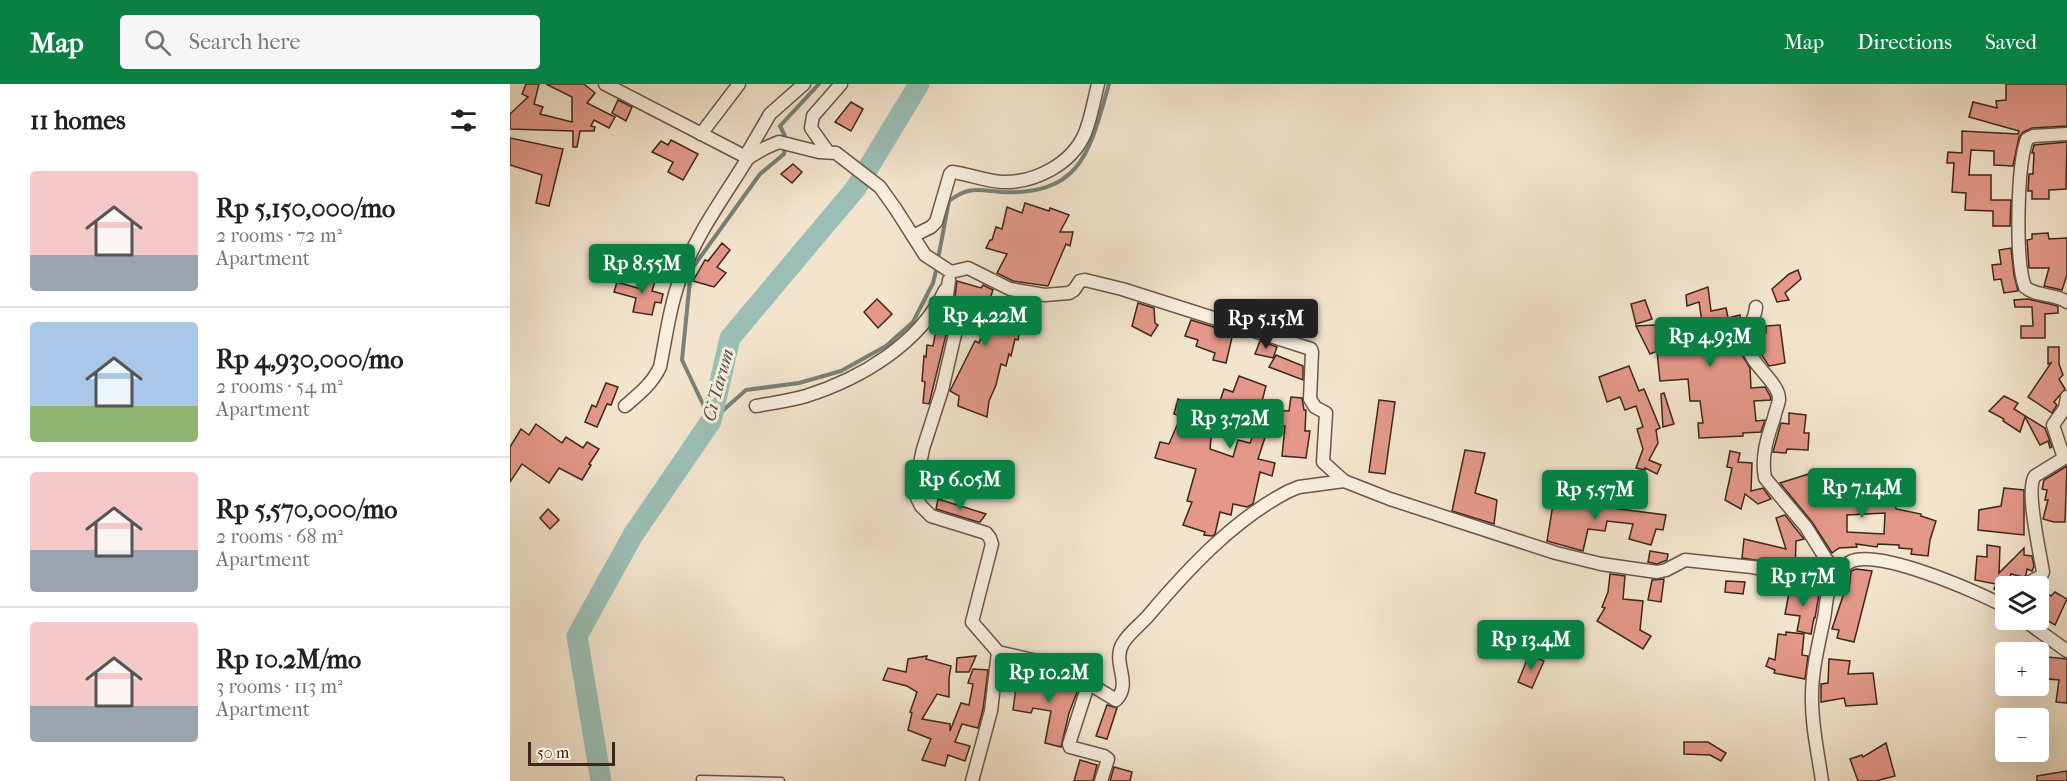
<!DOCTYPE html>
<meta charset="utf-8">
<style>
body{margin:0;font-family:"IM FELL French Canon",serif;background:#f6f6f6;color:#222;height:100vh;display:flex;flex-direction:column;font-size:22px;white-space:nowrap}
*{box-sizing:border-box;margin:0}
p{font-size:20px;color:#767676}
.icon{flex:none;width:33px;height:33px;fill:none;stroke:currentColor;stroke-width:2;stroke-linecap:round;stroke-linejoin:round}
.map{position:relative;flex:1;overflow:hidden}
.details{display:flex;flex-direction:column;background:#fff;width:510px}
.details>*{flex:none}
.controls{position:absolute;left:1485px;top:492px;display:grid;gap:12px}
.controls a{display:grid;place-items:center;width:54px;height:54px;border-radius:6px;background:#fff;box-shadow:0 6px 24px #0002;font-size:30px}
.scale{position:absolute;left:18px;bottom:15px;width:87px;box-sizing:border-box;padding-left:6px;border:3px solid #3e271a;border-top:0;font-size:16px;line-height:21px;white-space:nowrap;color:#3e271a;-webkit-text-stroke:4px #f7eede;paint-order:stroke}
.price{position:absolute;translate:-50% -51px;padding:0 14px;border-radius:6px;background:#0b8043;color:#fff;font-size:20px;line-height:39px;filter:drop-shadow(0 2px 3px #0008)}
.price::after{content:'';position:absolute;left:50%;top:36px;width:18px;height:14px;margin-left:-9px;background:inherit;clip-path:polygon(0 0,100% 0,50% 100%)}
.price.current{background:#222;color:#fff}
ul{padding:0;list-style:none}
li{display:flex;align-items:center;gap:18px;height:150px;padding:0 30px}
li+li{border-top:2px solid #e0e0e0}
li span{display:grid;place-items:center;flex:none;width:168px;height:120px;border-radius:6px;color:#555}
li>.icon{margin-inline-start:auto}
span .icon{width:72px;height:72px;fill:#fffc;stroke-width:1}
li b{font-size:26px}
h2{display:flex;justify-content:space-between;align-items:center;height:72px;padding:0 30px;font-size:26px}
header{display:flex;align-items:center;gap:36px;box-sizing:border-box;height:84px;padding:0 30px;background:#0b8043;color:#fff}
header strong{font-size:28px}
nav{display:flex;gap:33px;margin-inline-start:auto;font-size:21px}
.search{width:420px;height:54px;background:#f6f6f6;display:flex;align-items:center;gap:15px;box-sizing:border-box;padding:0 21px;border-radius:6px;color:#767676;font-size:22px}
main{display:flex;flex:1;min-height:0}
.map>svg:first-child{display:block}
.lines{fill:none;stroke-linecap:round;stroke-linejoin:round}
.stream{stroke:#768278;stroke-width:4}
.river{stroke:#9bbfb6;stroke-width:21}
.building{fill:#e49889;stroke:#3e271a;stroke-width:1.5;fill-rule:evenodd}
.service-casing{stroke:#6b5647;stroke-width:9}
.minor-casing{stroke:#6b5647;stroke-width:15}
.service{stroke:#f7eede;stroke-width:6}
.minor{stroke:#f7eede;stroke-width:12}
.labels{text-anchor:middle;stroke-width:6;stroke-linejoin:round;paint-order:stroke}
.water-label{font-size:18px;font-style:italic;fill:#554d41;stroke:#f7eede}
</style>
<header>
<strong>Map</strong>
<div class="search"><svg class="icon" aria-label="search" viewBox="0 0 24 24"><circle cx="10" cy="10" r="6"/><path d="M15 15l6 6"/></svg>Search here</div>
<nav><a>Map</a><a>Directions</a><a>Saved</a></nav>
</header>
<main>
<section class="details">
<h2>11 homes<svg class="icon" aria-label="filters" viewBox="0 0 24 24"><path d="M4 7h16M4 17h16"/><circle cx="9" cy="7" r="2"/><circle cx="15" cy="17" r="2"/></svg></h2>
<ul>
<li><span style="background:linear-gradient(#f6c9c9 70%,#9aa5b1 0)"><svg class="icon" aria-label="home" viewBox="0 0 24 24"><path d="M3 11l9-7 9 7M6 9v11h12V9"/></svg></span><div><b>Rp 5,150,000/mo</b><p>2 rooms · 72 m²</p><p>Apartment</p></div></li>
<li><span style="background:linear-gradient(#a9c7e8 70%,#8fb573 0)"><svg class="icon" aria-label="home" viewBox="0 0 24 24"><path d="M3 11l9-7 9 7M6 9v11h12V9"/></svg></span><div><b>Rp 4,930,000/mo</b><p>2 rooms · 54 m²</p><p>Apartment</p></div></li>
<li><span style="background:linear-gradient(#f6c9c9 65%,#9aa5b1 0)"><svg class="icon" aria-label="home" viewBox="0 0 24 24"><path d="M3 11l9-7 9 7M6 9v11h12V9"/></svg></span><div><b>Rp 5,570,000/mo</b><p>2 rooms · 68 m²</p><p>Apartment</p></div></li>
<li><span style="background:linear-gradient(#f6c9c9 70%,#9aa5b1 0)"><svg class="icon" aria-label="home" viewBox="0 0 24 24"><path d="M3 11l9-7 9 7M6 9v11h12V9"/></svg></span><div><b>Rp 10.2M/mo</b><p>3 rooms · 113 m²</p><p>Apartment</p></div></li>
</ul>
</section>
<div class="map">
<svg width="1557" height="697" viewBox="0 0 1557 697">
<rect width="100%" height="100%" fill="#f3e5cd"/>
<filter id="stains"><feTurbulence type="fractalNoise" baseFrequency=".00333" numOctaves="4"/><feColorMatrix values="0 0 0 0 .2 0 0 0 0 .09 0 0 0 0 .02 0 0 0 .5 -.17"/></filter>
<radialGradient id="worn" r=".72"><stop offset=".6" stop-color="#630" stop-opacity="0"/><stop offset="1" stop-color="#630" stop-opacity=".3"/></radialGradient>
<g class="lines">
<!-- stream -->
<g class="stream">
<polyline points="309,0 270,42 277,56 274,70 250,90 181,186 172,276 201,337 236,306 289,299 331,287 376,262 403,238 423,199 427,183"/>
<path d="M 428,175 L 439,117 C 459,102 468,106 491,108 C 573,112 580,65 599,0"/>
</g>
<!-- river -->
<polyline class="river" points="91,697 67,552 123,451 201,337 220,254 346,104 409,0"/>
</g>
<!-- building -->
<g class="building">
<polygon points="16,0 29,0 24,20 33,23 30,30 62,38 62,13 36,0 74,0 85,9 77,19 105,33 99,44 84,36 81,42 85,43 84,47 70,47 67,63 63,63 63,47 0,45 0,30 18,13 12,10"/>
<polygon points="1496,0 1557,0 1557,42 1522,44 1513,48 1509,53 1503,82 1484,81 1484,67 1461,66 1459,91 1481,91 1481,116 1501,116 1500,142 1483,142 1483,127 1455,126 1456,109 1442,108 1444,79 1437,79 1438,68 1452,69 1452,47 1508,50 1509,47 1459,33 1463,18 1487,24 1486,17 1496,16"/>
<polygon points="108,16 122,23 116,37 102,29"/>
<polygon points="341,18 353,25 341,47 325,38"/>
<polygon points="0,54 53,65 39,122 26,119 32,91 0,81"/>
<polygon points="161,56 188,70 173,96 158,88 163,78 142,68 151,57 158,61"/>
<polygon points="1557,58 1556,105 1539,106 1539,115 1522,115 1522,107 1518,107 1519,90 1523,90 1524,69 1522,69 1524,61"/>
<polygon points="283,80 292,88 282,99 271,90"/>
<polygon points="515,119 539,127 540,124 559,131 550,148 563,148 560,162 556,160 538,202 503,197 487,189 497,170 476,164 480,156 482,156 486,143 492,145 497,123 512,129"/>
<polygon points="1538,149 1539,155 1557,154 1557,191 1552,206 1534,202 1539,184 1519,184 1517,156 1522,155 1522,150"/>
<polygon points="212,159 220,166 207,183 216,189 204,203 183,197 195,176 198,177"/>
<polygon points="1501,164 1504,191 1508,207 1494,209 1491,195 1484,196 1482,181 1491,180 1489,166"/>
<polygon points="1288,186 1291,195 1275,209 1279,216 1267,218 1262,205 1279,190"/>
<polygon points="136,188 147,191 142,207 153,210 151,219 145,218 142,231 123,228 126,214 104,208 107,198 131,205"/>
<polygon points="447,197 471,204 473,201 483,206 479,218 514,223 508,256 505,255 501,272 499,270 496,282 491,280 486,301 479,317 477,333 448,322 449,312 440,307 465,257 469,259 479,231 455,222 452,240 443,236 447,214 445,213"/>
<polygon points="1198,203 1201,227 1216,224 1218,234 1230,231 1232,241 1229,261 1232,271 1240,284 1241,304 1255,303 1260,312 1261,316 1244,317 1246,337 1255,336 1251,348 1233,349 1233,352 1189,354 1188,339 1193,339 1190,317 1180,317 1178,295 1150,297 1147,267 1140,270 1126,242 1145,241 1147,246 1150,245 1151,247 1167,240 1192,238 1189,218 1177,222 1176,211"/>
<polygon points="367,215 382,230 368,244 354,228"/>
<polygon points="1518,215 1548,222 1548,229 1535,230 1535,254 1511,254 1511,242 1523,242 1522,223 1505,223 1504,216"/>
<polygon points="1135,216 1142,235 1126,240 1121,220"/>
<polygon points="628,219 644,224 645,239 648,241 641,252 622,242"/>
<polygon points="681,236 723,249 716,279 703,276 705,269 686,262 688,256 675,252"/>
<polygon points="1270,241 1275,279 1259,282 1247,264 1246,252 1247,250 1256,249 1256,242"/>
<polygon points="426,246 436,251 419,320 413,319 415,298 412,297 414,272 416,273 417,261 423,262"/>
<polygon points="750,257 767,263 763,274 745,270"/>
<polygon points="1538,263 1549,263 1549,280 1553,291 1549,295 1555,305 1544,318 1547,321 1542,329 1518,313 1541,279 1538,280"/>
<polygon points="766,271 793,282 793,296 759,283"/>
<polygon points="1119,282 1129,307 1134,305 1150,344 1146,346 1148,359 1139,376 1151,381 1147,390 1135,384 1135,386 1126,384 1133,365 1127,345 1133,343 1126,322 1115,326 1110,313 1097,318 1089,293"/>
<path d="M 729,292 L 756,302 L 750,325 L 779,327 L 781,313 L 792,314 L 794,326 L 796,326 L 795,347 L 800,347 L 796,374 L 772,372 L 775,342 L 759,341 L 748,375 L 765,379 L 762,392 L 750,388 L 743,420 L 737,423 L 723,420 L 721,431 L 710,428 L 705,450 L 702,452 L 694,451 L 695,448 L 673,441 L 682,418 L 677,417 L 686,385 L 645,374 L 650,358 L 659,360 L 671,332 L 664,330 L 668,315 L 706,329 L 714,305 L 723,308 ZM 719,331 L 747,340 L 740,359 L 728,356 L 723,373 L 700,365 L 702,344 L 716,351 Z"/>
<polygon points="96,299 108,303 101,321 97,320 87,343 75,338 82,321 86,323"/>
<polygon points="1154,309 1164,340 1153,343 1151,310"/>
<polygon points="1494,312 1508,319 1504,325 1535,344 1542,363 1540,364 1538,357 1530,361 1515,333 1510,348 1493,337 1494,335 1479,327"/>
<polygon points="869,316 885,318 875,390 859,388"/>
<polygon points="1279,329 1296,331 1294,349 1299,349 1298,366 1277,365 1276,369 1263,368 1271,339 1279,340"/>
<polygon points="26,340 52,359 56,353 73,364 77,358 89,365 79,380 81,381 72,396 49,384 39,399 12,380 0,398 0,363 11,345 19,351"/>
<polygon points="955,366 975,369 965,409 987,416 984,440 942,427"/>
<polygon points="1220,367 1230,369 1228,378 1242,379 1241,407 1253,404 1261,415 1248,420 1235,410 1231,425 1215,416 1222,384 1217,383"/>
<polygon points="1557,382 1555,438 1544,438 1533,435 1538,416 1535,416 1537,406 1532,405 1534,396"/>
<polygon points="468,386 490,400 473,414 457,407"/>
<path d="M 1302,389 L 1308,404 L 1312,402 L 1319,422 L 1351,419 L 1351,407 L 1385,404 L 1386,425 L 1411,430 L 1411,432 L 1426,437 L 1420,456 L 1418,472 L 1401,470 L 1402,465 L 1389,464 L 1389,461 L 1368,460 L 1367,463 L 1346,460 L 1347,463 L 1329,464 L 1322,469 L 1302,438 L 1270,399 ZM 1375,429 L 1374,450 L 1337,448 L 1337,431 Z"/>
<polygon points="1046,402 1064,406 1062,415 1086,420 1086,422 1156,431 1153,446 1146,445 1141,461 1119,455 1123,440 1097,437 1095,447 1078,445 1073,467 1037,457"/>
<polygon points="1494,404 1514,406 1514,451 1468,446 1469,426 1491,422"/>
<polygon points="428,415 476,430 470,438 468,438 426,425"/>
<polygon points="38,425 49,436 40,445 30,434"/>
<polygon points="1275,431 1294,455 1286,457 1285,487 1271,480 1232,474 1234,455 1276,465 1266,434"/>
<polygon points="1477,461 1490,463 1489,489 1514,464 1514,471 1522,472 1524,482 1522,487 1517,485 1516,491 1513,493 1501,490 1497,502 1496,502 1496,509 1484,505 1486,500 1465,496 1467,472 1477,473"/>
<polygon points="1140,467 1158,470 1157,476 1147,480 1138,478"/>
<polygon points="1346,485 1362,487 1344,558 1327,554 1329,546 1322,545 1335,506 1339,507 1341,487"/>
<polygon points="1100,490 1115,492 1113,515 1133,517 1130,546 1141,552 1133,565 1087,537 1095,524 1092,523 1098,508"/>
<polygon points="1154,495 1151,518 1138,516 1142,496"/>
<polygon points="1216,497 1235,498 1233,510 1215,508"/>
<polygon points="1280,503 1309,510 1305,534 1304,534 1301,550 1287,547 1290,532 1275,530"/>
<polygon points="1528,505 1541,512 1545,508 1557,515 1545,541 1528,531 1532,525 1528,522"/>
<polygon points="1276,548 1294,550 1292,571 1298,572 1295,595 1264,589 1265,586 1256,582 1259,574 1265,576 1268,550 1276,551"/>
<polygon points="1019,571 1034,577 1022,604 1008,598"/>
<polygon points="417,572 416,575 441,582 439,594 439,613 427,610 412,635 440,640 440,647 451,619 459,621 463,600 458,599 463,585 478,586 473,625 468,644 452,640 445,658 460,662 455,677 438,671 435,682 412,676 421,655 398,646 402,629 400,628 407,608 397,602 373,596 378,584 396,588 398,575"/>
<polygon points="466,572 459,588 446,588 447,574"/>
<polygon points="1528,572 1557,575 1557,619 1546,618 1549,596 1528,594"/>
<polygon points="1319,575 1340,577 1338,590 1363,589 1367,620 1336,622 1334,614 1311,618 1311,600 1318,599"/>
<polygon points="545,592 557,596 569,603 559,629 551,663 535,659 541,627 523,624 521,629 503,626 506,603 513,603 516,596 541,601"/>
<polygon points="597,621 607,624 597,655 586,652"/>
<polygon points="1174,658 1198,658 1216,669 1211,677 1200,671 1174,670"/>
<polygon points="1376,659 1385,692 1366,697 1348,697 1340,675 1352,671 1353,673"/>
<polygon points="570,676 587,681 583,697 564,697"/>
<polygon points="604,683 622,688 620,697 600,697"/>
<polygon points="1557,687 1557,697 1527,697 1527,692"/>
</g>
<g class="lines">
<!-- service casing -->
<g class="service-casing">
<polyline id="service" points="190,695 271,697"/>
</g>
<!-- minor casing -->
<g class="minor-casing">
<g id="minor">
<polyline points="95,0 238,74 255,64 269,58 309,68 326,69 370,103 385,124 415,171 441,188"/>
<polyline points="191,50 229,0"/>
<path d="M 1557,50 L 1523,52 L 1517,55 C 1507,81 1505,177 1515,203 C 1526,213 1545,209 1557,218"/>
<polyline points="318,68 301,44 303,32 331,0"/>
<polyline points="235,73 260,30 294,0"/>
<path d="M 403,152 L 421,143 L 426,138 L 440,90 L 442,88 C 459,90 475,97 492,98 C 525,99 562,80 575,49 C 581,34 584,16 588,0"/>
<polyline points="441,188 458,184 500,205 535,211 559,209 564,206 570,197 575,196 612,205 801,265 802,268 800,315 805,323 816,329 813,378 834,397 880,415 1046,469 1091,480 1147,488 1156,486 1175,476 1242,483 1264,487 1292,499 1320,504"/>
<path d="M 439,196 L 433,241 L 446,246 L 432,306 L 413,365 L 404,408 L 411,422 L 421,432 L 476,449 L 480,454 L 482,460 L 462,538 L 488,568 L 523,576 L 560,588 L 606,616 C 623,599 601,578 613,559 C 619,549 630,541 638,532 C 678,485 723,436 779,407 L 789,403 L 834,397"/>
<path d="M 1246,223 C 1245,235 1237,247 1237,259 C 1239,281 1270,298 1269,316 C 1268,322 1265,328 1264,334 C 1257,354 1251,373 1255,394 L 1296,443 L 1316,475 L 1328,488"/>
<path d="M 115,322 C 129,310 142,300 150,283 C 156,253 160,221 171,192 C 187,149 214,113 238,74"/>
<path d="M 246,322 C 262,319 279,317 296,312 C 350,295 410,260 435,206"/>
<path d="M 1513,502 L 1531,492 L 1533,488 C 1530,469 1515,404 1525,392 L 1554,374 L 1543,341 L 1555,324 L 1557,313"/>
<polyline points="1514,536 1557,567"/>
<polyline points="579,598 559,660 560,663 594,672 598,675 591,697"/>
<polyline points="462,697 481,627 488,568"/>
<path d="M 1312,697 C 1308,669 1301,639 1302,611 C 1302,585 1309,559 1314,534 C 1316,524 1316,512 1320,502 C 1324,493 1330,483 1340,478 C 1368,464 1468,508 1496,523"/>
</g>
</g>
<!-- service -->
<use href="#service" class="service"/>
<!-- minor -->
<use href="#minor" class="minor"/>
</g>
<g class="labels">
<!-- water labels -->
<g class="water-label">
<text transform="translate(208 301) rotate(-75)" y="6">Ci Tarum</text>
</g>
</g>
<rect width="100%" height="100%" filter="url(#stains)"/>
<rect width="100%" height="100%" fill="url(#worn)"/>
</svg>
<div class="controls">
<a><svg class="icon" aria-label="layers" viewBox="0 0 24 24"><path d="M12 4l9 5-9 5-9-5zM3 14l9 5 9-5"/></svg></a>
<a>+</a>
<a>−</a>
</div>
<div class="scale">50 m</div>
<b class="price" style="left:132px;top:211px">Rp 8.55M</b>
<b class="price" style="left:475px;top:263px">Rp 4.22M</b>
<b class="price current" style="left:756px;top:266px">Rp 5.15M</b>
<b class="price" style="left:1200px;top:284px">Rp 4.93M</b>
<b class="price" style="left:720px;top:366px">Rp 3.72M</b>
<b class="price" style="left:450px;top:427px">Rp 6.05M</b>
<b class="price" style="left:1352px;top:435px">Rp 7.14M</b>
<b class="price" style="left:1085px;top:437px">Rp 5.57M</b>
<b class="price" style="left:1293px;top:524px">Rp 17M</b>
<b class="price" style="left:1021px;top:587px">Rp 13.4M</b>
<b class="price" style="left:539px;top:620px">Rp 10.2M</b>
</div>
</main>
